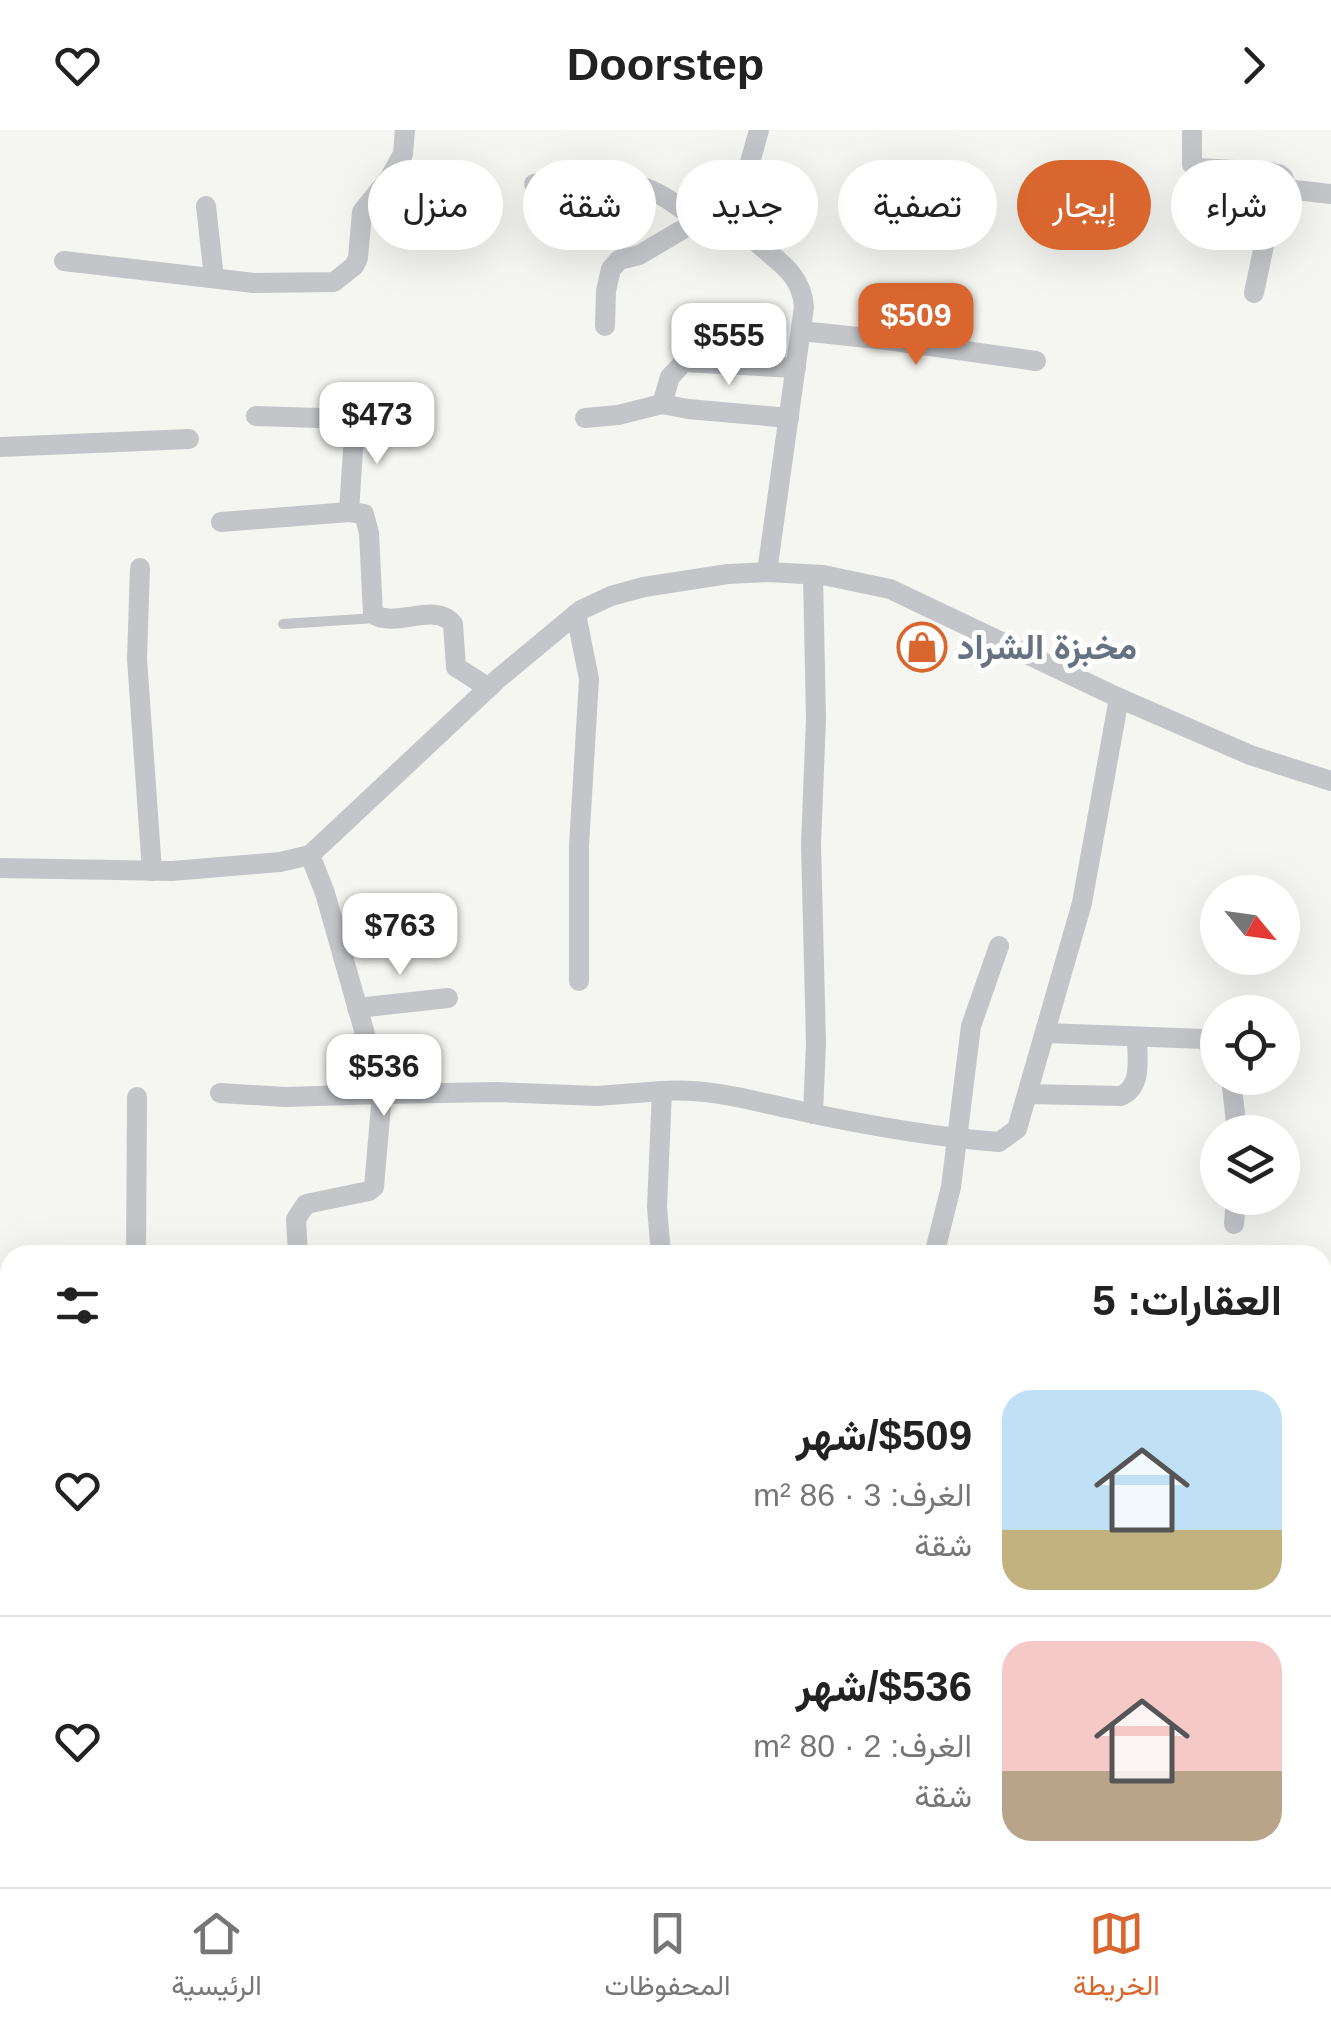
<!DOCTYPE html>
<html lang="ar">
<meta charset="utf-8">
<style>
body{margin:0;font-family:Helvetica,Vazirmatn,sans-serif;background:#f6f6f6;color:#222;direction:rtl;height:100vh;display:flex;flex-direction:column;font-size:38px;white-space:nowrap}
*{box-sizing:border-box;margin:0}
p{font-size:32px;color:#767676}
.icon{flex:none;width:55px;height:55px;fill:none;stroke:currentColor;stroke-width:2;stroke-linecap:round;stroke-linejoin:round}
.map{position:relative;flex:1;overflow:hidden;direction:ltr}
.panel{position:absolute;left:0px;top:1115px;width:1332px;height:642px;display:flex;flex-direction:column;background:#fff;border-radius:30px 30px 0 0;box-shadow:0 10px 40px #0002;direction:rtl}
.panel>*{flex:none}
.hud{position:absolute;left:30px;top:30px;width:1272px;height:90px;direction:rtl;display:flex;gap:20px}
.needle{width:65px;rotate:119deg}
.fabs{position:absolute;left:1200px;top:745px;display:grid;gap:20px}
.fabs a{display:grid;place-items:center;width:100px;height:100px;border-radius:50%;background:#fff;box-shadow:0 10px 40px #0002;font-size:50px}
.price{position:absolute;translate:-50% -85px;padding:0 22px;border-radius:20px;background:#fff;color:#222;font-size:32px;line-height:65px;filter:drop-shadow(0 2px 5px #0008)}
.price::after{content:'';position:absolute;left:50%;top:60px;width:30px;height:22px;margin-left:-15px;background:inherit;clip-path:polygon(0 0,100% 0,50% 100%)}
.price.on{background:#d8662e;color:#fff}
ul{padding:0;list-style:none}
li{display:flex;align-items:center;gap:30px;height:250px;padding:0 50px}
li+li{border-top:2px solid #e0e0e0}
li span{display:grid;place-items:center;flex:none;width:280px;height:200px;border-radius:30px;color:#555}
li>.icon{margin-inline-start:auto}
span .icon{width:120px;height:120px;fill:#fffc;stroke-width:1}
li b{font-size:42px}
h2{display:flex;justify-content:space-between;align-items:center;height:120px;padding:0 50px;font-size:42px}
.tag{padding:0 35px;border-radius:45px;background:#fff;box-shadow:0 10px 40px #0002;font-size:35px;line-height:90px}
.tag.on{background:#d8662e;color:#fff}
header{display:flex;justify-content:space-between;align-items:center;height:130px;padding:0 50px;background:#fff;font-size:45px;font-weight:700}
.menu{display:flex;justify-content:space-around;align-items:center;height:140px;border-top:2px solid #e0e0e0;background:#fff;font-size:28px;color:#767676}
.menu a{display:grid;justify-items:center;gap:5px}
.menu .on{color:#d8662e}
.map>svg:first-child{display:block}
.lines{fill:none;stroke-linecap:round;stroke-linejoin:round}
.service{stroke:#c3c5c9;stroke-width:10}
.minor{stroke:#c3c5c9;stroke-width:20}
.labels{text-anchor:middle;stroke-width:10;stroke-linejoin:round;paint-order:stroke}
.poi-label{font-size:35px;font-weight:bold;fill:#667281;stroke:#fff;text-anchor:start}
</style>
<header><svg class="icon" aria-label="forward" viewBox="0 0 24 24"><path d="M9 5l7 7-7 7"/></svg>Doorstep<svg class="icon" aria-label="heart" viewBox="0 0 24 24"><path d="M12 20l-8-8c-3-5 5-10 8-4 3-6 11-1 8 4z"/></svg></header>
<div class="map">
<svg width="1331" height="1757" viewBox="0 0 1331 1757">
<rect width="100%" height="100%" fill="#f5f5f1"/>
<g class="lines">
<!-- service -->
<polyline class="service" points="283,494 376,488"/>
<!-- minor -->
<g class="minor">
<path d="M 759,0 L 744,54 L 740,94 C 762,126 801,134 804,177 L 767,442"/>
<polyline points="1192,0 1192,34 1198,38 1271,42 1283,47 1287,59 1331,64"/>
<path d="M 534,54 C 608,45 644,42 703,97"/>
<polyline points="206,76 214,148"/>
<polyline points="64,131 254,153 334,152 354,136 358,128 362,82 390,47 403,24 405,0"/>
<polyline points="1254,163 1279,44"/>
<path d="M 605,196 L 606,161 L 611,139 L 619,130 L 639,125 L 690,95 C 709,98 722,104 740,94"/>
<polyline points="801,201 887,210 1036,231"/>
<polyline points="662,274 688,279 789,288"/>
<polyline points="256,286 413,291"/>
<polyline points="585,288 618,285 662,274 670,247 684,232 796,238"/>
<polyline points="0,317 189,309"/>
<polyline points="349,382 355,289"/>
<path d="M 221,392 L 349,382 L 364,384 L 369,403 L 373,484 C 396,499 435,471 453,494 L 456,537 L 489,558"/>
<polyline points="140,438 137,529 152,741"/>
<polyline points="576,484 589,549 579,716 579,851"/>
<polyline points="310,725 325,763 382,964 498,962 597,966 662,961"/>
<polyline points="0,738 172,741 280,732 310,725 499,548 581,480 611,466 644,457 728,444 767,442 823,445 890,459 1119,568 1250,625 1331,651"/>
<polyline points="357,878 448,868"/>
<polyline points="1046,903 1204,909 1218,928"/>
<polyline points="1231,948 1237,1002"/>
<polyline points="220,963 285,967 382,964 374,1057 369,1061 306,1074 296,1089 298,1125"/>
<path d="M 1028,964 L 1121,966 C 1143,956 1137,929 1137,908"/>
<polyline points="813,984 816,913 811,714 816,589 813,445"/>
<polyline points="1234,1094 1236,1068"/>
<polyline points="136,1125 137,967"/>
<path d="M 661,1125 L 657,1077 L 662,961 C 711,958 753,971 800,981 C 865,995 933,1007 999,1012 L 1017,999 L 1082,773 L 1119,568"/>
<polyline points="934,1125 951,1057 971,896 999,816"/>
<polyline points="0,1238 10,1238"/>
<polyline points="1322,1501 1331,1500"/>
<polyline points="0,1516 1,1516"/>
<polyline points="0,1594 10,1592"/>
<polyline points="983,1748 983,1757"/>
<polyline points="128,1757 129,1748"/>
<polyline points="394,1757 399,1748"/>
<polyline points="656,1757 657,1748"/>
<polyline points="1157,1757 1158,1748"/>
</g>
</g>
<!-- icons -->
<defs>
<g id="shop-ring" transform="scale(2.5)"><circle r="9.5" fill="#fff" stroke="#d8662e" stroke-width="1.5"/><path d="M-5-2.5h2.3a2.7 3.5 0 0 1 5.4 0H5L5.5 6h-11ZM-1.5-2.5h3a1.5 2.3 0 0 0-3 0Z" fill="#d8662e"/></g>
</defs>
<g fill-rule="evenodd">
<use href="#shop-ring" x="922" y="517"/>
</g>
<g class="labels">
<!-- poi labels -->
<g class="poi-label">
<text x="957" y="529">مخبزة الشراد</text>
</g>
</g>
</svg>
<div class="fabs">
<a><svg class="needle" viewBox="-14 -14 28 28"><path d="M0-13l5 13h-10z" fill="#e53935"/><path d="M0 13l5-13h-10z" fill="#767676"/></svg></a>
<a><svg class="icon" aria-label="locate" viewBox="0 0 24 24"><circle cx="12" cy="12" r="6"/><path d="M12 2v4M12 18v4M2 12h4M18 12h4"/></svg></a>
<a><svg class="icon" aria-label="layers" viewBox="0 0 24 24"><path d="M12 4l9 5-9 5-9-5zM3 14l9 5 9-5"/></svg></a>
</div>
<b class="price on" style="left:916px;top:238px">$509</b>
<b class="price" style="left:729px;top:258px">$555</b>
<b class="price" style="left:377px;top:337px">$473</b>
<b class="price" style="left:400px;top:848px">$763</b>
<b class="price" style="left:384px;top:989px">$536</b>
<div class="hud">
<a class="tag">شراء</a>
<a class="tag on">إيجار</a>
<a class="tag">تصفية</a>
<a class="tag">جديد</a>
<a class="tag">شقة</a>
<a class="tag">منزل</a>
</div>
<section class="panel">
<h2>العقارات: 5<svg class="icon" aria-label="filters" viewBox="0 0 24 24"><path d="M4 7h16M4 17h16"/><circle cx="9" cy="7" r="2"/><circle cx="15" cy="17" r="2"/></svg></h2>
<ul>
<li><span style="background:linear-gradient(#bfe0f5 70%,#c2b280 0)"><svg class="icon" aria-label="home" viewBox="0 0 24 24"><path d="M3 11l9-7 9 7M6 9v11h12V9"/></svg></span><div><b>$509/شهر</b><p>الغرف: 3 · 86 m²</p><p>شقة</p></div><svg class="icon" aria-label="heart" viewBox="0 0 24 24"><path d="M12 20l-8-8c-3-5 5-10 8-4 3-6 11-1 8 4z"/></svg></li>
<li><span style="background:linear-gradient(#f6c9c9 65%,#b9a48a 0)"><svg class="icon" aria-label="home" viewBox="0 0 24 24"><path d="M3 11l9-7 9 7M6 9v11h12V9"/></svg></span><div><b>$536/شهر</b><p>الغرف: 2 · 80 m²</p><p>شقة</p></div><svg class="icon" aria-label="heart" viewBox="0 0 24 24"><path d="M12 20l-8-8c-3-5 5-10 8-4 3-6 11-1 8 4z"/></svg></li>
</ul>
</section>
</div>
<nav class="menu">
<a class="on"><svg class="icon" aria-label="map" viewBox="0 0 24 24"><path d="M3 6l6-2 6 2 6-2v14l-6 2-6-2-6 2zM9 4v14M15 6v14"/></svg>الخريطة</a>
<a><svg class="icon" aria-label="saved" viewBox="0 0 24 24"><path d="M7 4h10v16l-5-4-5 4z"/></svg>المحفوظات</a>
<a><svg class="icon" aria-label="home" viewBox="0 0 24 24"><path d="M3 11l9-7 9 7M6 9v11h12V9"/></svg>الرئيسية</a>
</nav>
